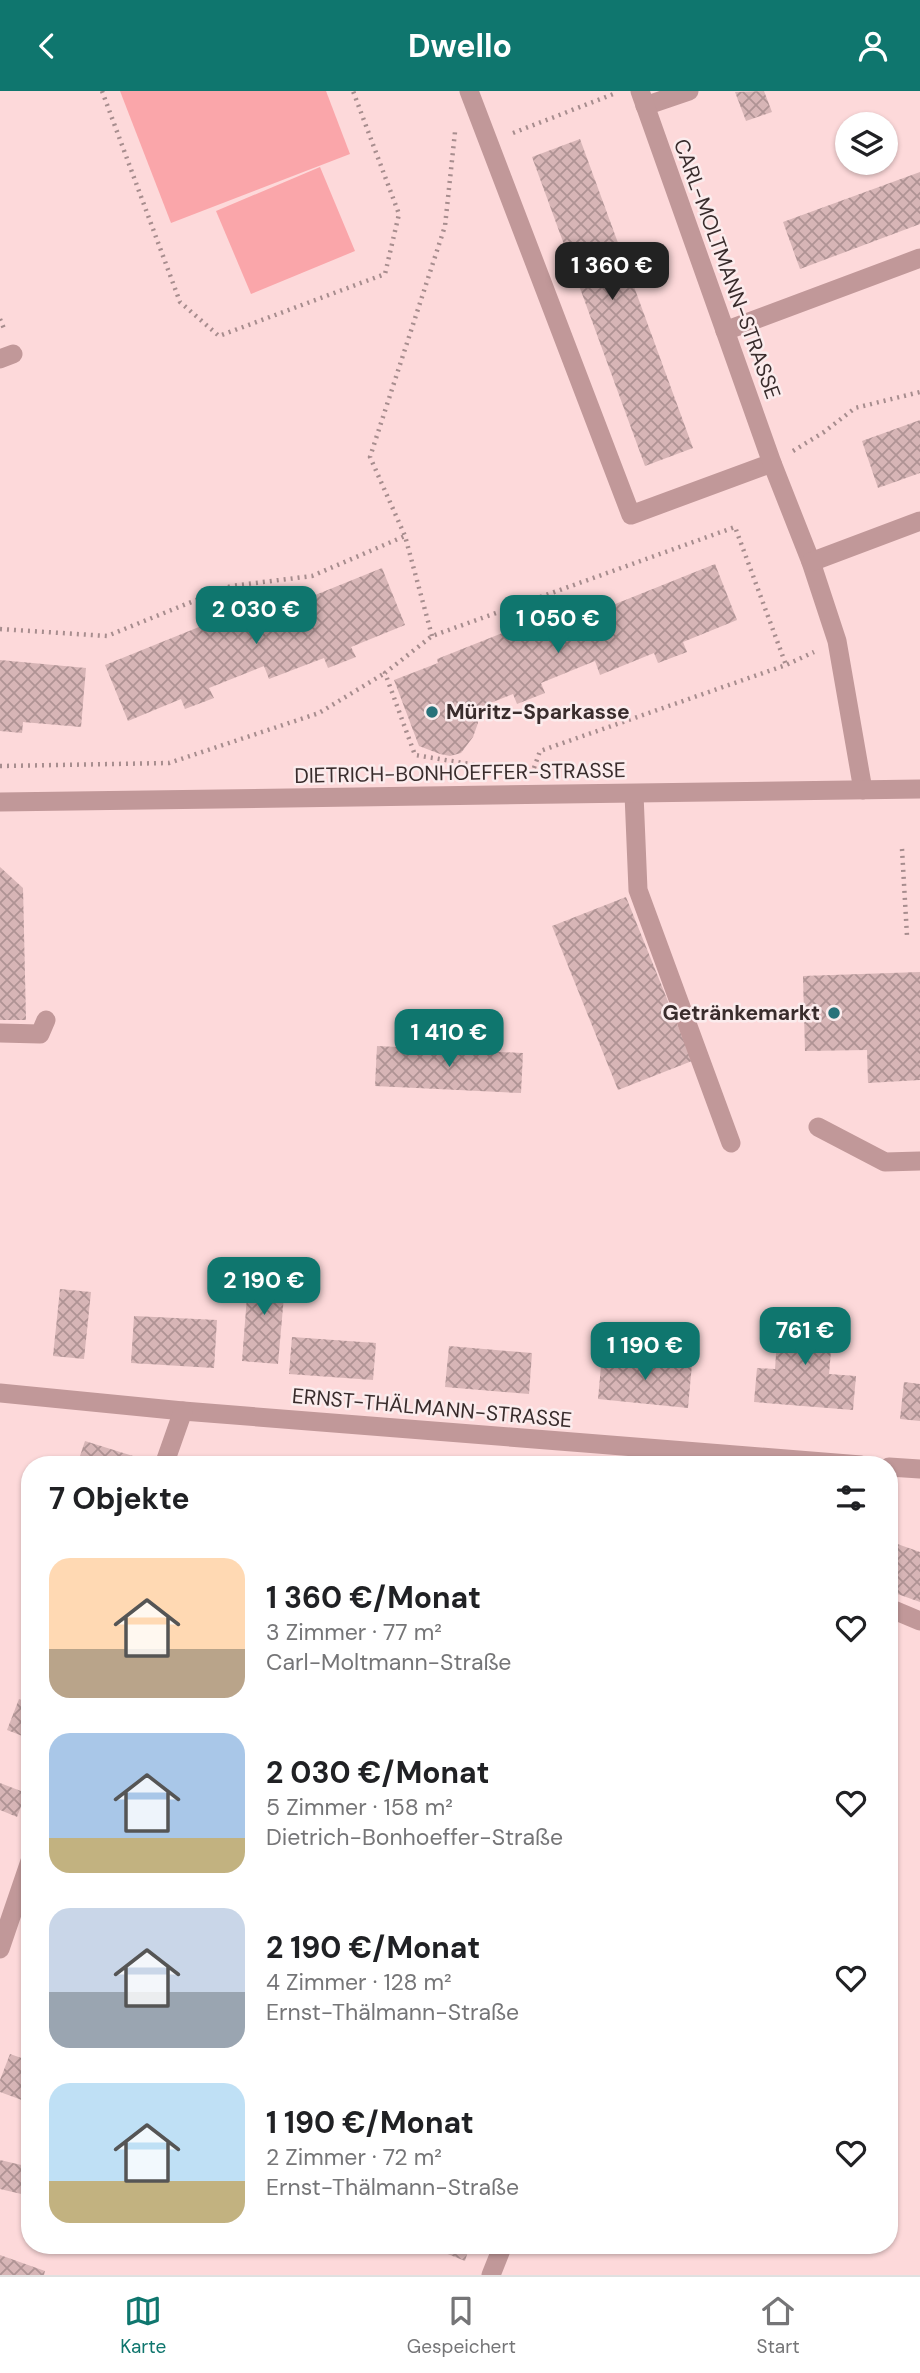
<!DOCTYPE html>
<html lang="de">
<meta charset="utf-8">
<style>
body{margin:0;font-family:"DM Sans",sans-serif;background:#f2f2f2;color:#202124;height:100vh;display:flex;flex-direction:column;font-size:26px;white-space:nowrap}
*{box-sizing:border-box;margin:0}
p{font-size:23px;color:#757577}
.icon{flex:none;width:38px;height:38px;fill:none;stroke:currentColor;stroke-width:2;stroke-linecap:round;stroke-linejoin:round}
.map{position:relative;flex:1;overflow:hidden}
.side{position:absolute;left:21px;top:1365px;width:877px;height:798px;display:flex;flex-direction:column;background:#fff;border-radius:28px;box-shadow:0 2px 5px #0004}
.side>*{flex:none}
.fabs{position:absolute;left:835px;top:21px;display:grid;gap:14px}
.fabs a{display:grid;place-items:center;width:63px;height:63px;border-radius:50%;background:#fff;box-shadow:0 2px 5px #0004;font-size:35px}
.price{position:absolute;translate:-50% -60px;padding:0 16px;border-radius:14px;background:#0f766e;color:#fff;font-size:23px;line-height:46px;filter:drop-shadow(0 2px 4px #0008)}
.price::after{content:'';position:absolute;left:50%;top:42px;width:21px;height:16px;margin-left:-10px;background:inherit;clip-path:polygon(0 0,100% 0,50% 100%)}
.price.current{background:#222;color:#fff}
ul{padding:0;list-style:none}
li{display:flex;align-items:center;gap:21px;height:175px;padding:0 28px}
li span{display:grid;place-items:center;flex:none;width:196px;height:140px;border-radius:21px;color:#555}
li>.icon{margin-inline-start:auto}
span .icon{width:84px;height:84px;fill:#fffc;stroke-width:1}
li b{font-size:30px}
h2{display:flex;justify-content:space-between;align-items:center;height:84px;padding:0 28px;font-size:30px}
header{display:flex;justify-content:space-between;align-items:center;height:91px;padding:0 28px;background:#0f766e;color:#fff;font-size:32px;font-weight:700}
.tab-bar{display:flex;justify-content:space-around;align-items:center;height:98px;border-top:2px solid #e0e0e0;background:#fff;font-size:19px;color:#757577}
.tab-bar a{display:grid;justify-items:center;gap:4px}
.tab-bar .current{color:#0f766e}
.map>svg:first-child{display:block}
.garden{fill:#faa6aa}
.building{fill:url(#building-cross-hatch)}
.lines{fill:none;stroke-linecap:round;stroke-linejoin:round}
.path{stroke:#a78d8e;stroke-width:4.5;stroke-dasharray:2 5;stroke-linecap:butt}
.service{stroke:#c19899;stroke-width:19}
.minor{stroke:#c19899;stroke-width:19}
.poi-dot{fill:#28727a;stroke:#fbeced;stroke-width:2.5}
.labels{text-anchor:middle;stroke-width:5;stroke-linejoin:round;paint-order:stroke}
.street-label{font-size:21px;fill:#392c2c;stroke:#fbeced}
.poi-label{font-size:21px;font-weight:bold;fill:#392c2c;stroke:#fbeced;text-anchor:start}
</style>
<header><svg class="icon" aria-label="back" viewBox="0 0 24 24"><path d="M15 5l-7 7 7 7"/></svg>Dwello<svg class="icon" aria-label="person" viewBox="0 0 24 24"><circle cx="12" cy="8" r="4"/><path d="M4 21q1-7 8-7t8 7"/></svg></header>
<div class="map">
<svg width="920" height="2184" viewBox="0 0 920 2184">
<defs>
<pattern id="building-cross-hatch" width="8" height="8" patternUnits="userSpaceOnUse" patternTransform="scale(1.75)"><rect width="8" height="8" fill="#d7b5b6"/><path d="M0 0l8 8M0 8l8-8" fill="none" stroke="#af9394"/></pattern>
</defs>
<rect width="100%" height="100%" fill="#fdd9da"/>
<!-- garden -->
<g class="garden">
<polygon points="120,0 326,0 350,63 171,132"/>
<polygon points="320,76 355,160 251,203 216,120"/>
</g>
<!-- building -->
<g class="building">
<polygon points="764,0 772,21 746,30 735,1"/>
<polygon points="580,48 693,357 645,375 532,66"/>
<polygon points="920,81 920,133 800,178 783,131"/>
<polygon points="920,329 920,382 878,397 862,350"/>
<polygon points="715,473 737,529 683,551 687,561 658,572 654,562 600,584 595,570 541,592 545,602 517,613 513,603 475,618 478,632 473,646 461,662 450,665 440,663 419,655 394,589 438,572 437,568 573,514 578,528"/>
<polygon points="382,477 405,534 351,556 356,566 328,577 324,567 269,588 264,575 209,597 214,607 185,618 181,608 128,630 105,574 241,519 246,532"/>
<polygon points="0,569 86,577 81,636 23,631 22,642 0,640"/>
<polygon points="0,776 23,797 26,929 0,929"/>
<polygon points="626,806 692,970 618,999 552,835"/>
<polygon points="920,881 920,989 868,992 867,959 805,960 803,885"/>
<polygon points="377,955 523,962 521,1002 375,995"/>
<polygon points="249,1179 286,1182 278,1273 242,1270"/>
<polygon points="60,1198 91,1201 84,1268 53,1265"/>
<polygon points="779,1221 834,1225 829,1283 856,1285 853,1319 754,1311 757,1277 775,1278"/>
<polygon points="134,1225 217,1229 214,1277 131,1272"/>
<polygon points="292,1246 376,1252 373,1289 289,1283"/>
<polygon points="449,1255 532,1262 529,1303 445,1296"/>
<polygon points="602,1264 692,1273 688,1317 598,1308"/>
<polygon points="904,1291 920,1293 920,1330 900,1328"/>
<polygon points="85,1350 133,1365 130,1374 77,1374"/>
<polygon points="889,1450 920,1461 920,1511 889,1500"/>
<polygon points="19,1608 30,1612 30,1648 7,1639"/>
<polygon points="0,1692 26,1702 17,1726 0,1719"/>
<polygon points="10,1963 30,1970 30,2012 0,2001 0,1989"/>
<polygon points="0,2069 30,2076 30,2105 0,2098"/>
<polygon points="425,2154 470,2154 465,2170"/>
<polygon points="0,2164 45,2180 44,2184 0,2184"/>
</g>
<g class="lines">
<!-- path -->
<g class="path">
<polyline points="102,0 180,211 219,245 385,183 399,123 353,0"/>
<polyline points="513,42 616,2"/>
<polyline points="0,228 5,240"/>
<polyline points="793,360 824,341 855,317 920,301"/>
<polyline points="0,538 107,545 231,495 312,485 405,445"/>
<polyline points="432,545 405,445 370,366 445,135 455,41"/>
<polyline points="0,675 169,672 319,622 385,582"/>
<polyline points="488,676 415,664 385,582 432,545 735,436 786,574"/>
<polyline points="534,677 540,660 786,574 814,561"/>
<polyline points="902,758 907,845"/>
</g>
<!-- service -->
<g class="service">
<polyline points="645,15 689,0"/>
<polyline points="725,240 920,167"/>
<polyline points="634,703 638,799 731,1052"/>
<polyline points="0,942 40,943 46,929"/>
<polyline points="818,1036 885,1071 920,1070"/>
<polyline points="889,1517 920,1530"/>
</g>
<!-- minor -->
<g class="minor">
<polyline points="469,0 631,424 772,372"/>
<polyline points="640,0 772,372 811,471 837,550 863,699"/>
<polyline points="0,268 13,263"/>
<polyline points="811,471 920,430"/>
<polyline points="0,711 920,698"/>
<polyline points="0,1302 183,1320 861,1374"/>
<polyline points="164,1374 183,1320"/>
<polyline points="889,1376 920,1378"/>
<polyline points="0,1858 30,1770"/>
<polyline points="491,2184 503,2154"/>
</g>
</g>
<!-- markers -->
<g class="poi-dot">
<circle cx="432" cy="621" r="7"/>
<circle cx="834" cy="922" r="7"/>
</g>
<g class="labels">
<!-- street labels -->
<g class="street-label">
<text transform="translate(727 178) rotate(70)" y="7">CARL-MOLTMANN-STRASSE</text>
<text transform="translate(460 682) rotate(-1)" y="7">DIETRICH-BONHOEFFER-STRASSE</text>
<text transform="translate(432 1317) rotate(5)" y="7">ERNST-THÄLMANN-STRASSE</text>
</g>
<!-- poi labels -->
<g class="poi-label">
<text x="446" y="628">Müritz-Sparkasse</text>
<text x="820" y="929" text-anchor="end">Getränkemarkt</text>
</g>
</g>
</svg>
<div class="fabs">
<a><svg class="icon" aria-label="layers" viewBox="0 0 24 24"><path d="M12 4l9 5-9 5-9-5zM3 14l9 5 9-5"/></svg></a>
</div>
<b class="price current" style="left:612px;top:211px">1 360 €</b>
<b class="price" style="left:256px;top:555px">2 030 €</b>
<b class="price" style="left:558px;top:564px">1 050 €</b>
<b class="price" style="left:449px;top:978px">1 410 €</b>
<b class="price" style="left:264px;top:1226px">2 190 €</b>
<b class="price" style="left:805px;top:1276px">761 €</b>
<b class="price" style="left:645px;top:1291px">1 190 €</b>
<section class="side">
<h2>7 Objekte<svg class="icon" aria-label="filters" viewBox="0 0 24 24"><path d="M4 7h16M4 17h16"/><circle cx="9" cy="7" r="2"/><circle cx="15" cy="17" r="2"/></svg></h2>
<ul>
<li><span style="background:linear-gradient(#ffd9b3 65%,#b9a48a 0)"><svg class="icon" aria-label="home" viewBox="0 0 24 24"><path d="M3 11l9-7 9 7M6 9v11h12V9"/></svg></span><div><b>1 360 €/Monat</b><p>3 Zimmer · 77 m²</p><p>Carl-Moltmann-Straße</p></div><svg class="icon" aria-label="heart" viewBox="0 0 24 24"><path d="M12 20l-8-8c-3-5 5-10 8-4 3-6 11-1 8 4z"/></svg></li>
<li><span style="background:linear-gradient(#a9c7e8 75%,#c2b280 0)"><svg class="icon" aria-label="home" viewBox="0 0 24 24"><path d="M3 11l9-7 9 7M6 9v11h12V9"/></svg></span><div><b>2 030 €/Monat</b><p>5 Zimmer · 158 m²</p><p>Dietrich-Bonhoeffer-Straße</p></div><svg class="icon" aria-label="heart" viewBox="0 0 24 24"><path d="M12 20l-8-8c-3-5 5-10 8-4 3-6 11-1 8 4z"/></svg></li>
<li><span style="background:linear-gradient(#c9d6e8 60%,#9aa5b1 0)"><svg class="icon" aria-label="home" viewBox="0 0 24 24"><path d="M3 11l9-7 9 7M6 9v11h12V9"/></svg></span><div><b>2 190 €/Monat</b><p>4 Zimmer · 128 m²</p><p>Ernst-Thälmann-Straße</p></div><svg class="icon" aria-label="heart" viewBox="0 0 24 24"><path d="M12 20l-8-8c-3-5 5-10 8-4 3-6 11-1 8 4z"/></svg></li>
<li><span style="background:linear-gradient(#bfe0f5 70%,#c2b280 0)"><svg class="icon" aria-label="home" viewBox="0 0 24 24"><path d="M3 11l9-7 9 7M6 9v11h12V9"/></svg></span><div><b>1 190 €/Monat</b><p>2 Zimmer · 72 m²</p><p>Ernst-Thälmann-Straße</p></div><svg class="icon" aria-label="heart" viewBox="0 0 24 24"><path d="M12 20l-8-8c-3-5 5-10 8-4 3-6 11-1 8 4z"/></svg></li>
</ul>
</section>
</div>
<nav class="tab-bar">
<a class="current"><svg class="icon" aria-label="map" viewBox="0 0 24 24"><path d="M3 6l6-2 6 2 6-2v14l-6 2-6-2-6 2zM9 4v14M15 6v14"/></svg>Karte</a>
<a><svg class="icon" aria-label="saved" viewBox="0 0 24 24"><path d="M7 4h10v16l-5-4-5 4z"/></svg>Gespeichert</a>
<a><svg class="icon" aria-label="home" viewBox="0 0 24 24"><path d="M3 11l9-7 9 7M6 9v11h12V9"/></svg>Start</a>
</nav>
